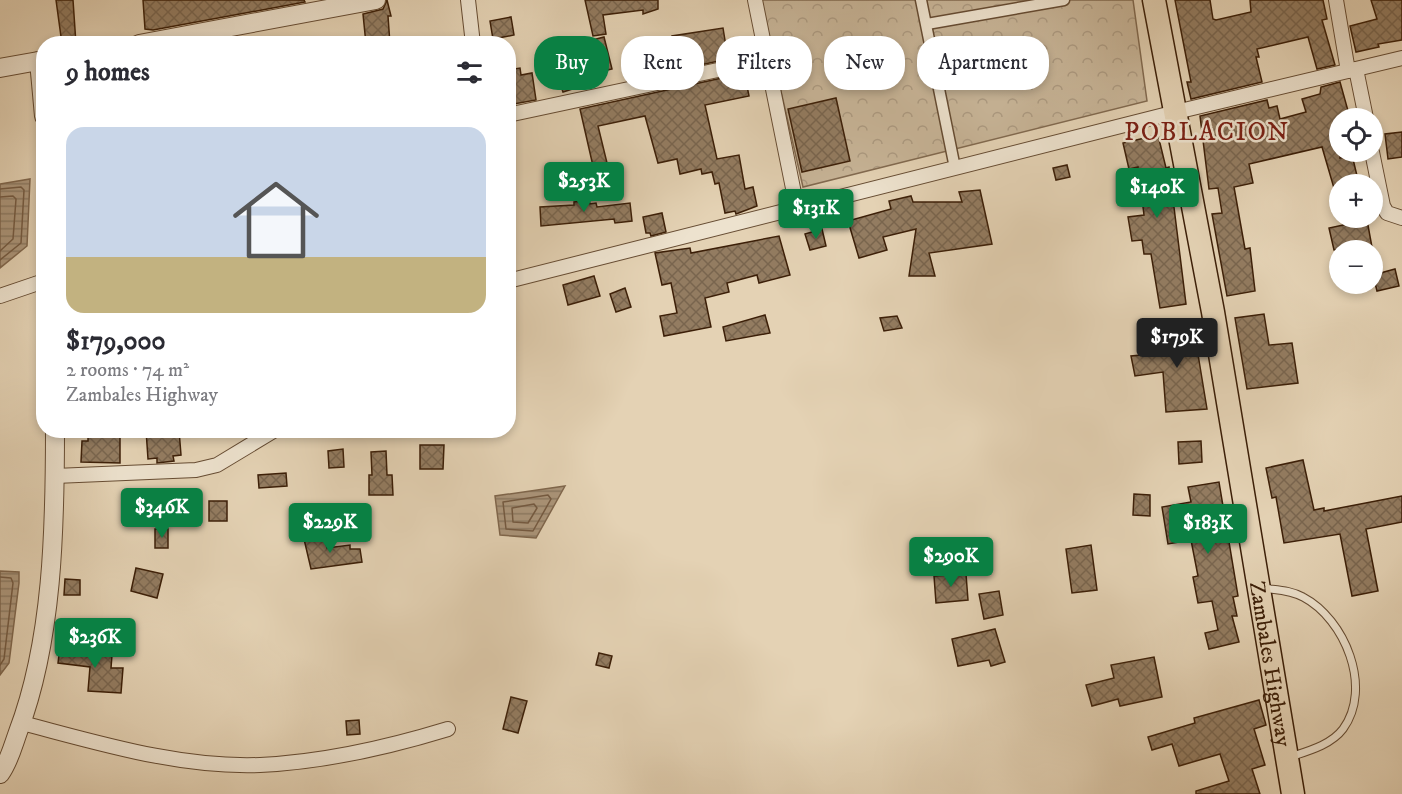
<!DOCTYPE html>
<meta charset="utf-8">
<style>
body{margin:0;font-family:"IM FELL DW Pica",serif;background:#f2f2f3;color:#2b2b33;height:100vh;display:flex;flex-direction:column;font-size:22px;white-space:nowrap}
*{box-sizing:border-box;margin:0}
p{font-size:20px;color:#7c7c81}
.icon{flex:none;width:33px;height:33px;fill:none;stroke:currentColor;stroke-width:2;stroke-linecap:round;stroke-linejoin:round}
.map{position:relative;flex:1;overflow:hidden}
.details{position:absolute;left:36px;top:36px;width:480px;height:402px;display:flex;flex-direction:column;background:#fff;border-radius:24px;box-shadow:0 3px 9px #0003}
.details>*{flex:none}
.guide{position:absolute;left:534px;top:36px;width:570px;height:54px;display:flex;gap:12px}
.buttons{position:absolute;left:1329px;top:108px;display:grid;gap:12px}
.buttons a{display:grid;place-items:center;width:54px;height:54px;border-radius:50%;background:#fff;box-shadow:0 3px 9px #0003;font-size:30px}
.price{position:absolute;translate:-50% -51px;padding:0 14px;border-radius:6px;background:#0b8043;color:#fff;font-size:20px;line-height:39px;filter:drop-shadow(0 2px 3px #0008)}
.price::after{content:'';position:absolute;left:50%;top:36px;width:18px;height:14px;margin-left:-9px;background:inherit;clip-path:polygon(0 0,100% 0,50% 100%)}
.price.on{background:#222;color:#fff}
ul{padding:0;list-style:none}
li{display:grid;align-content:center;gap:12px;height:318px;padding:0 30px}
li span{display:grid;place-items:center;height:186px;border-radius:18px;color:#555}
li>.icon{margin-inline-start:auto}
span .icon{width:108px;height:108px;fill:#fffc;stroke-width:1}
li b{font-size:26px}
h2{display:flex;justify-content:space-between;align-items:center;height:72px;padding:0 30px;font-size:26px}
.tag{padding:0 21px;border-radius:24px;background:#fff;box-shadow:0 3px 9px #0003;font-size:21px;line-height:54px}
.tag.on{background:#0b8043;color:#fff}
.map>svg:first-child{display:block}
.park{fill:url(#park-crowns);stroke:#826a50;stroke-width:1.5}
.water{fill:url(#water-rules);stroke:#7f664c;stroke-width:1.5}
.lines{fill:none;stroke-linecap:round;stroke-linejoin:round}
.shore{stroke:#745a41;stroke-width:1.5}
.building{fill:url(#building-cross-hatch);stroke:#3c1f08;stroke-width:1.5}
.service-casing{stroke:#664c33;stroke-width:9}
.pedestrian-casing{stroke:#664c33;stroke-width:13}
.minor-casing{stroke:#664c33;stroke-width:16}
.tertiary-casing{stroke:#664c33;stroke-width:20}
.primary-casing{stroke:#3c1f08;stroke-width:25}
.service{stroke:#ede2ce;stroke-width:7}
.pedestrian{stroke:#ede2ce;stroke-width:10}
.minor{stroke:#ede2ce;stroke-width:14}
.tertiary{stroke:#ede2ce;stroke-width:18}
.primary{stroke:#e4d2b4;stroke-width:22}
.labels{text-anchor:middle;stroke-width:5;stroke-linejoin:round;paint-order:stroke}
.street-label{font-size:22px;fill:#3c1f08;stroke:#ede2ce}
.quarter-label{font-size:26px;letter-spacing:1.5px;fill:#7a1f14;stroke:#ede2ce}
</style>
<div class="map">
<svg width="1402" height="794" viewBox="0 0 1402 794">
<defs>
<pattern id="park-crowns" width="20" height="18" patternUnits="userSpaceOnUse" patternTransform="scale(1.5)"><rect width="20" height="18" fill="#c7b497"/><path d="M2 6a3 3 0 1 1 6 0M12 15a3 3 0 1 1 6 0" fill="none" stroke="#ac9a81"/></pattern>
<pattern id="water-rules" width="6" height="5" patternUnits="userSpaceOnUse" patternTransform="scale(1.5)"><rect width="6" height="5" fill="#ab957a"/><path d="M0 2.5h6" fill="none" stroke="#8c7962"/></pattern>
<pattern id="building-cross-hatch" width="8" height="8" patternUnits="userSpaceOnUse" patternTransform="scale(1.5)"><rect width="8" height="8" fill="#937c61"/><path d="M0 0l8 8M0 8l8-8" fill="none" stroke="#79654e"/></pattern>
</defs>
<rect width="100%" height="100%" fill="#e4d2b4"/>
<filter id="stains"><feTurbulence type="fractalNoise" baseFrequency=".00333" numOctaves="4"/><feColorMatrix values="0 0 0 0 .2 0 0 0 0 .09 0 0 0 0 .02 0 0 0 .5 -.17"/></filter>
<radialGradient id="worn" r=".72"><stop offset=".6" stop-color="#630" stop-opacity="0"/><stop offset="1" stop-color="#630" stop-opacity=".3"/></radialGradient>
<!-- park -->
<polygon class="park" points="760,0 1133,0 1147,101 803,187"/>
<!-- water -->
<g class="water">
<polygon points="30,179 27,246 0,268 0,184"/>
<polygon points="565,486 536,538 500,535 495,496"/>
<polygon points="0,571 19,572 19,583 9,663 0,675"/>
</g>
<g class="lines">
<!-- shore -->
<g class="shore">
<polyline points="0,189 21,187 24,190 21,243 0,260"/>
<polyline points="0,197 13,196 16,199 13,239 0,251"/>
<polygon points="548,495 551,499 533,531 506,529 503,502"/>
<polygon points="534,504 537,508 528,523 513,522 512,508"/>
<polyline points="0,577 11,578 13,583 4,659 0,665"/>
</g>
</g>
<!-- building -->
<g class="building">
<polygon points="56,0 73,0 76,44 62,44"/>
<polygon points="143,0 304,0 305,2 153,30 145,29"/>
<polygon points="387,0 391,16 388,16 390,44 366,44 363,14 383,9"/>
<polygon points="585,0 658,0 658,9 643,14 643,10 603,15 606,34 593,36"/>
<polygon points="1175,0 1210,0 1213,19 1216,20 1251,12 1250,0 1323,0 1327,19 1322,20 1335,65 1317,69 1308,37 1257,49 1259,57 1256,57 1262,82 1191,99 1187,82 1191,82"/>
<polygon points="1371,0 1402,0 1402,40 1378,44 1379,47 1356,52 1350,26 1377,19"/>
<polygon points="511,17 514,35 493,39 490,21"/>
<polygon points="723,28 728,59 677,70 672,36"/>
<polygon points="604,37 612,69 579,77 582,86 563,92 553,63 584,56 581,43"/>
<polygon points="520,68 521,75 532,73 536,100 508,105 508,70"/>
<polygon points="731,76 745,76 749,96 705,105 717,159 739,155 745,189 753,187 757,206 736,214 735,211 725,213 719,183 715,184 712,172 702,174 701,169 680,174 677,159 658,163 645,116 598,126 607,163 593,166 580,109"/>
<polygon points="1340,82 1350,118 1340,118 1340,158 1352,155 1359,184 1340,184 1340,195 1336,195 1322,147 1249,164 1253,183 1234,187 1245,249 1250,248 1255,291 1227,296 1212,214 1222,213 1218,188 1209,189 1200,116 1267,100 1269,108 1277,106 1280,119 1306,112 1302,99 1320,94 1321,87"/>
<polygon points="836,98 850,161 802,172 788,109"/>
<polygon points="1402,132 1402,157 1388,159 1385,134"/>
<polygon points="1158,135 1166,168 1169,167 1186,304 1160,308 1151,254 1144,254 1142,240 1132,241 1128,217 1144,215 1138,167 1129,169 1123,143"/>
<polygon points="1067,165 1070,177 1056,180 1053,168"/>
<polygon points="980,190 992,244 929,253 935,276 909,276 916,229 883,237 887,250 859,258 848,221 891,209 889,201 911,196 913,202 962,202 959,192"/>
<polygon points="589,200 590,204 596,203 597,207 630,203 632,221 615,223 614,219 541,226 540,207 574,205 574,202"/>
<polygon points="662,213 666,232 651,236 650,233 646,233 643,217"/>
<polygon points="1367,220 1372,247 1334,250 1329,228"/>
<polygon points="822,229 826,246 810,250 805,234"/>
<polygon points="779,236 790,275 759,283 757,275 727,283 729,292 705,298 711,327 664,336 660,316 677,313 671,283 662,285 655,253 690,248 691,253"/>
<polygon points="1395,269 1399,286 1377,291 1373,275"/>
<polygon points="594,276 600,296 568,305 563,285"/>
<polygon points="625,288 631,307 616,312 610,294"/>
<polygon points="1264,314 1269,345 1292,343 1298,383 1247,389 1235,318"/>
<polygon points="765,315 770,333 726,341 723,327"/>
<polygon points="897,316 902,328 884,331 880,318"/>
<polygon points="1193,324 1207,409 1166,412 1163,372 1135,376 1131,356 1165,353 1162,328"/>
<polygon points="88,430 120,430 120,463 81,462 82,441 88,441"/>
<polygon points="146,430 179,430 181,455 173,456 174,461 157,463 157,458 148,459"/>
<polygon points="1201,441 1202,462 1179,464 1178,442"/>
<polygon points="420,445 444,445 443,469 420,469"/>
<polygon points="343,449 344,467 329,468 328,451"/>
<polygon points="386,451 387,475 392,475 393,495 369,495 369,475 372,475 371,452"/>
<polygon points="1303,460 1314,510 1324,508 1324,511 1402,496 1402,522 1366,529 1378,591 1352,596 1340,534 1284,543 1276,497 1272,498 1266,468"/>
<polygon points="286,473 287,486 259,488 258,475"/>
<polygon points="1219,482 1238,596 1233,597 1237,616 1232,616 1239,642 1209,649 1205,633 1218,630 1212,601 1198,603 1193,577 1198,576 1191,540 1168,544 1162,507 1191,502 1188,487"/>
<polygon points="1134,494 1150,495 1150,516 1133,515"/>
<rect x="209" y="501" width="18" height="20"/>
<rect x="155" y="529" width="13" height="19"/>
<polygon points="324,535 327,548 350,545 350,549 360,549 362,562 311,569 304,539"/>
<polygon points="1091,545 1097,590 1072,593 1066,549"/>
<polygon points="136,568 163,574 157,598 131,591"/>
<polygon points="966,574 968,600 936,603 934,576"/>
<polygon points="65,579 80,580 80,595 64,595"/>
<polygon points="999,591 1003,615 984,619 979,594"/>
<polygon points="995,629 1005,662 991,666 989,660 958,666 952,639"/>
<polygon points="60,647 84,650 84,653 112,655 111,668 123,668 121,693 88,691 90,667 58,663"/>
<polygon points="599,653 612,656 609,668 596,665"/>
<polygon points="1154,657 1162,697 1120,706 1118,699 1092,706 1086,685 1114,678 1111,665"/>
<polygon points="511,697 527,701 518,733 503,729"/>
<polygon points="1259,700 1266,725 1254,729 1265,765 1252,769 1260,794 1196,794 1196,791 1229,781 1220,754 1179,766 1172,744 1152,750 1148,737 1195,723 1194,718"/>
<polygon points="359,720 360,734 347,735 346,721"/>
</g>
<g class="lines">
<!-- service casing -->
<g class="service-casing">
<path id="service" d="M 1263,588 C 1276,590 1291,590 1303,597 C 1345,619 1373,688 1343,729 C 1331,745 1308,751 1290,757"/>
</g>
<!-- pedestrian casing -->
<g class="pedestrian-casing">
<g id="pedestrian">
<polyline points="921,0 955,168"/>
<polyline points="927,24 1064,0"/>
</g>
</g>
<!-- minor casing -->
<g class="minor-casing">
<g id="minor">
<polyline points="468,0 473,44"/>
<polyline points="755,0 797,208"/>
<polyline points="1336,0 1348,71"/>
<polyline points="1356,69 1366,118"/>
<polyline points="508,115 769,59"/>
<polyline points="1372,152 1383,206 1387,213 1402,218"/>
<polyline points="508,281 1176,112 1402,58"/>
<polyline points="0,296 44,281"/>
<polyline points="55,476 196,470 217,465 275,430"/>
<path d="M 22,723 C 99,743 179,768 260,765 C 325,762 386,748 448,729"/>
</g>
</g>
<!-- tertiary casing -->
<g class="tertiary-casing">
<g id="tertiary">
<polyline points="139,44 376,0"/>
<polyline points="39,61 44,116"/>
<polyline points="0,68 44,60"/>
<path d="M 0,774 C 9,762 13,746 18,732 C 53,640 55,528 55,430"/>
</g>
</g>
<!-- primary casing -->
<g class="primary-casing">
<g id="primary">
<path id="s1" d="M 1154,0 L 1213,312 L 1293,794"/>
</g>
</g>
<!-- service -->
<use href="#service" class="service"/>
<!-- pedestrian -->
<use href="#pedestrian" class="pedestrian"/>
<!-- minor -->
<use href="#minor" class="minor"/>
<!-- tertiary -->
<use href="#tertiary" class="tertiary"/>
<!-- primary -->
<use href="#primary" class="primary"/>
</g>
<g class="labels">
<!-- street labels -->
<g class="street-label">
<text dy="8" stroke="none"><textPath href="#s1" startOffset="674">Zambales Highway</textPath></text>
</g>
<!-- quarter labels -->
<g class="quarter-label">
<text x="1207" y="140">POBLACION</text>
</g>
</g>
<rect width="100%" height="100%" filter="url(#stains)"/>
<rect width="100%" height="100%" fill="url(#worn)"/>
</svg>
<div class="buttons">
<a><svg class="icon" aria-label="locate" viewBox="0 0 24 24"><circle cx="12" cy="12" r="6"/><path d="M12 2v4M12 18v4M2 12h4M18 12h4"/></svg></a>
<a>+</a>
<a>−</a>
</div>
<b class="price" style="left:584px;top:213px">$253K</b>
<b class="price" style="left:1157px;top:219px">$140K</b>
<b class="price" style="left:816px;top:240px">$131K</b>
<b class="price on" style="left:1177px;top:369px">$179K</b>
<b class="price" style="left:162px;top:539px">$346K</b>
<b class="price" style="left:330px;top:554px">$229K</b>
<b class="price" style="left:1208px;top:555px">$183K</b>
<b class="price" style="left:951px;top:588px">$290K</b>
<b class="price" style="left:95px;top:669px">$236K</b>
<div class="guide">
<a class="tag on">Buy</a>
<a class="tag">Rent</a>
<a class="tag">Filters</a>
<a class="tag">New</a>
<a class="tag">Apartment</a>
</div>
<section class="details">
<h2>9 homes<svg class="icon" aria-label="filters" viewBox="0 0 24 24"><path d="M4 7h16M4 17h16"/><circle cx="9" cy="7" r="2"/><circle cx="15" cy="17" r="2"/></svg></h2>
<ul>
<li><span style="background:linear-gradient(#c9d6e8 70%,#c2b280 0)"><svg class="icon" aria-label="home" viewBox="0 0 24 24"><path d="M3 11l9-7 9 7M6 9v11h12V9"/></svg></span><div><b>$179,000</b><p>2 rooms · 74 m²</p><p>Zambales Highway</p></div></li>
</ul>
</section>
</div>
